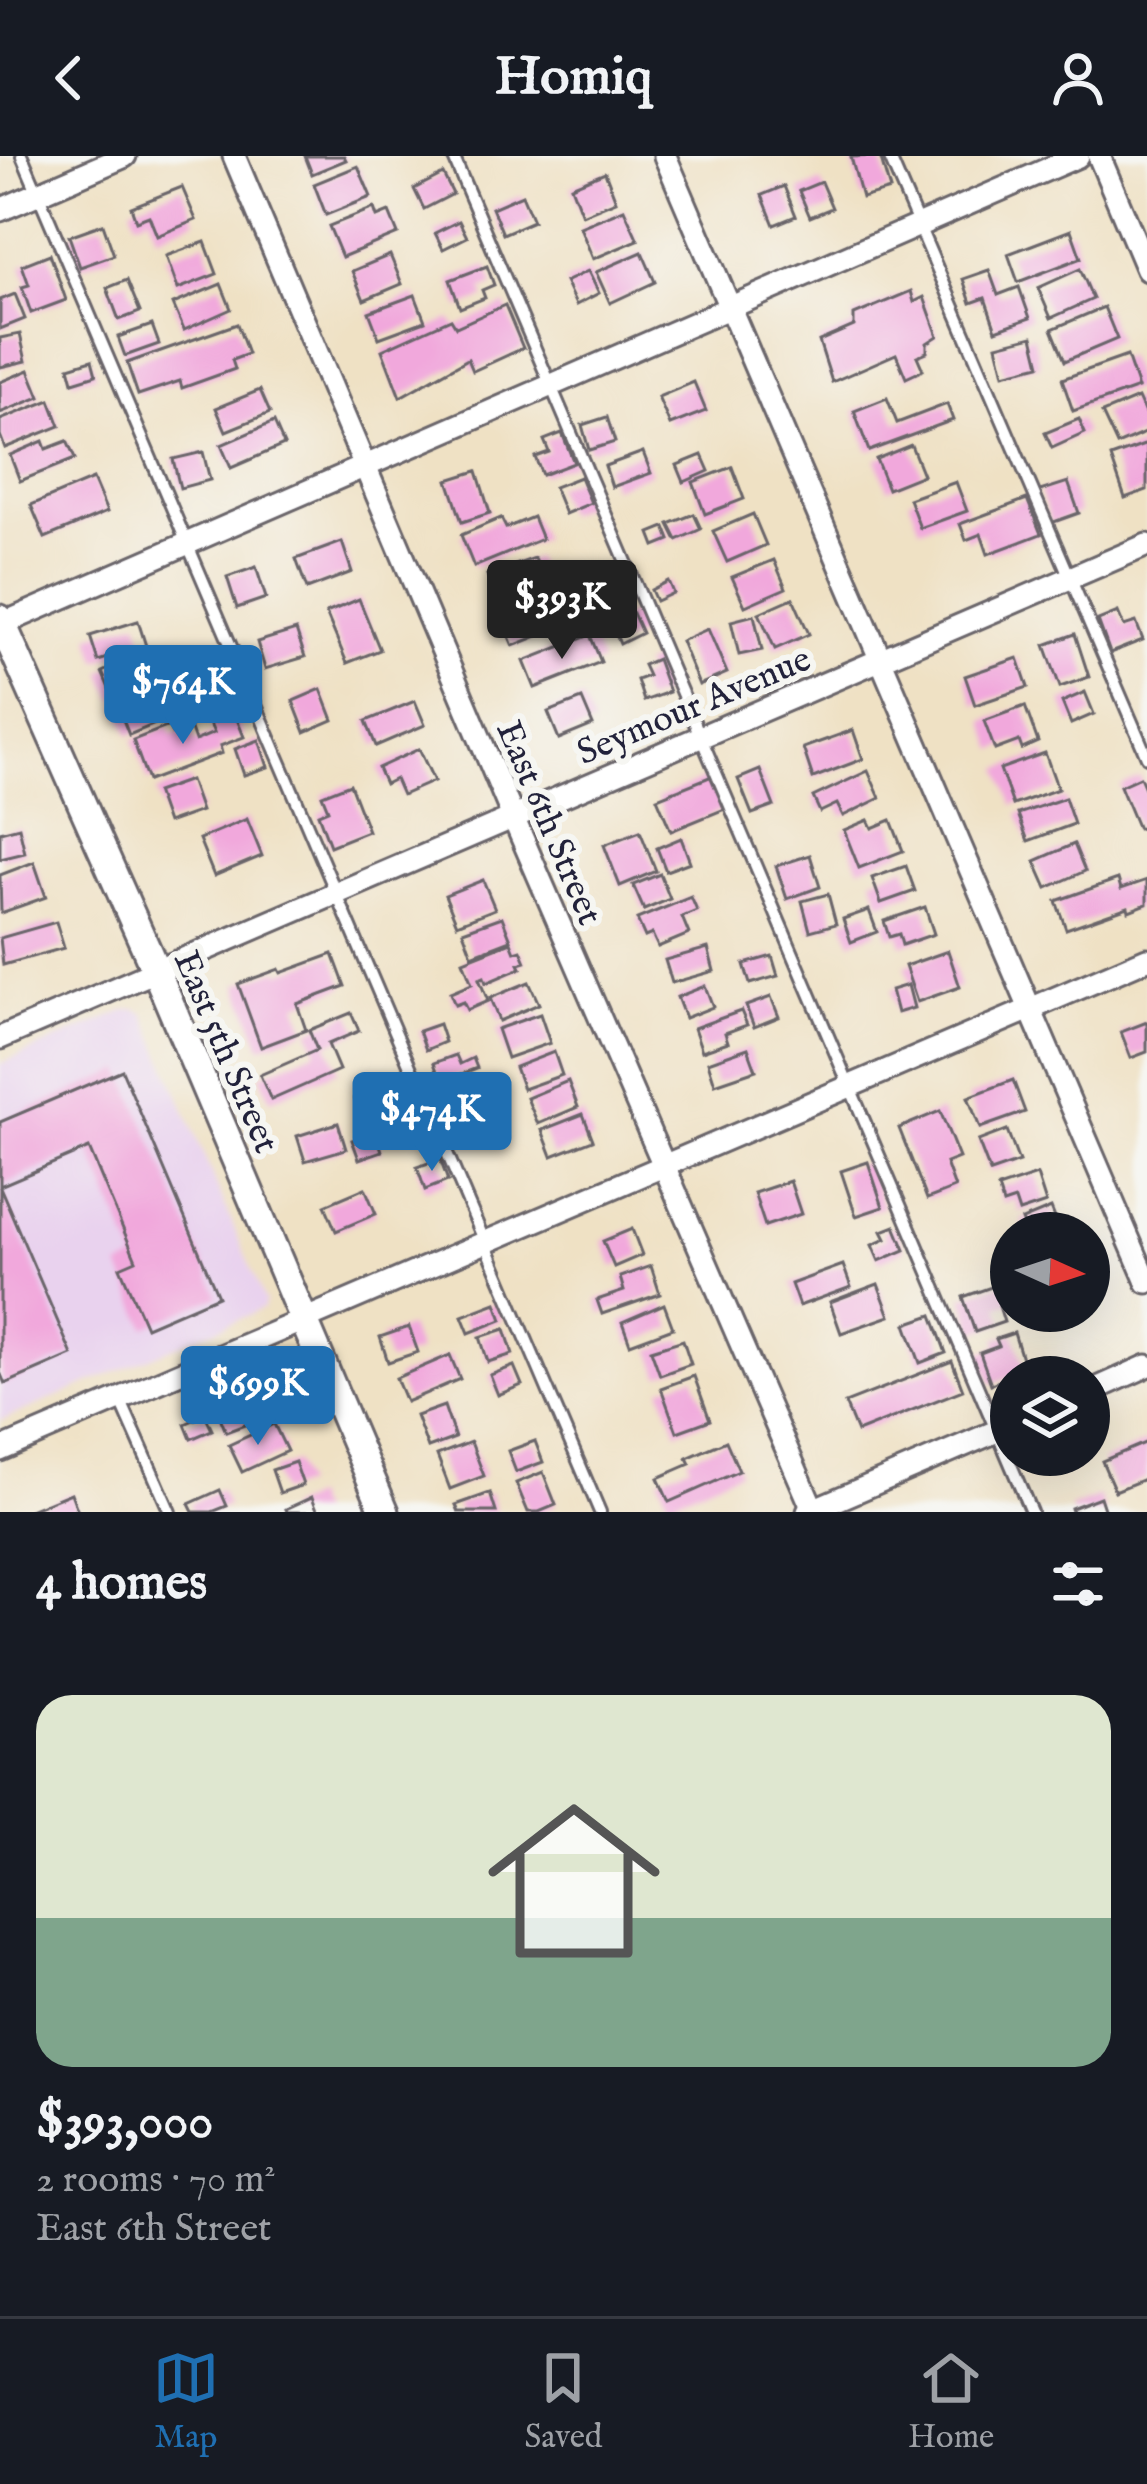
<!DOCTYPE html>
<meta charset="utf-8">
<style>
body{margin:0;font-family:"IM FELL English",serif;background:#242831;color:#f1f3f6;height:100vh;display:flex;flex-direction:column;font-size:45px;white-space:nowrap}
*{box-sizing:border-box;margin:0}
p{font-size:39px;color:#9ea1a6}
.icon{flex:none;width:66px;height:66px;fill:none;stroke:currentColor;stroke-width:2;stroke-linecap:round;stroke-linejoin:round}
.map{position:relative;height:1356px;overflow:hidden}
.details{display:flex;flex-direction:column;background:#171b24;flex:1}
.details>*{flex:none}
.needle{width:78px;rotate:93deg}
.buttons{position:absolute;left:990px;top:1056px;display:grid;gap:24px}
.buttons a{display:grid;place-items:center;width:120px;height:120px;border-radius:50%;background:#171b24;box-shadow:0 12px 48px #0002;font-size:60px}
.price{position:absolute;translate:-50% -102px;padding:0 27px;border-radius:12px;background:#1f6fb2;color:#fff;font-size:39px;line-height:78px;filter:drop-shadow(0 3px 6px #0008)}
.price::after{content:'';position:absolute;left:50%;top:72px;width:36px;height:27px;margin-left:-18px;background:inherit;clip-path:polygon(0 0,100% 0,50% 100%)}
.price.current{background:#222;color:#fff}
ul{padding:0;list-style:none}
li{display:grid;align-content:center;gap:24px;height:636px;padding:0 36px}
li span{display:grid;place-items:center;height:372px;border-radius:36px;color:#555}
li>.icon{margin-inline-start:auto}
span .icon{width:216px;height:216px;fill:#fffc;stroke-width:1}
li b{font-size:51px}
h2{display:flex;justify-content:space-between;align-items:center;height:144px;padding:0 36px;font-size:51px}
header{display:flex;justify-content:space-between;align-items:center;height:156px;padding:0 36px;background:#171b24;font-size:54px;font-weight:700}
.menu{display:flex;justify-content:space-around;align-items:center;height:168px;border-top:3px solid #363941;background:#171b24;font-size:33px;color:#9ea1a6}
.menu a{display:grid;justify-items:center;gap:6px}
.menu .current{color:#1f6fb2}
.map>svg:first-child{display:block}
.built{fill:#e9d2ee}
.building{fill:#f1a8dc}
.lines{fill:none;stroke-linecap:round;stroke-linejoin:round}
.service-casing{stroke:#6a656b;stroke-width:16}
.minor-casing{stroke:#6a656b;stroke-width:27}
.tertiary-casing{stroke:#6a656b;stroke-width:33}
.service{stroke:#fff;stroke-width:10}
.minor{stroke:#fff;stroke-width:21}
.tertiary{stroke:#fff;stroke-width:27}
.labels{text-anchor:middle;stroke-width:12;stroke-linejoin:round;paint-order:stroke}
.street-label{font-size:36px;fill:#22223b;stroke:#f6f6f2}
</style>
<header><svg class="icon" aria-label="back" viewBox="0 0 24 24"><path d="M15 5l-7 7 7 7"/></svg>Homiq<svg class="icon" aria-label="person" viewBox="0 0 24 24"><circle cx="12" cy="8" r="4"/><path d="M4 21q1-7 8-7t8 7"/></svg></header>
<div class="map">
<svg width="1147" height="1356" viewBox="0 0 1147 1356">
<rect width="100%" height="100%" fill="#f6f6f2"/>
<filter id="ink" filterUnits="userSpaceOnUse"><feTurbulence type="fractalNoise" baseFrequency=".00833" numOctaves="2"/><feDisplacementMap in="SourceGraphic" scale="24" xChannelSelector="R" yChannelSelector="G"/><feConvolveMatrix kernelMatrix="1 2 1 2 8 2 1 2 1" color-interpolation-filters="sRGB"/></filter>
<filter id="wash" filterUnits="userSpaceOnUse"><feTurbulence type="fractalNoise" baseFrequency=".004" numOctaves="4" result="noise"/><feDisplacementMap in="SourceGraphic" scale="48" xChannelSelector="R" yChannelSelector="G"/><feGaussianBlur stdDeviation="2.7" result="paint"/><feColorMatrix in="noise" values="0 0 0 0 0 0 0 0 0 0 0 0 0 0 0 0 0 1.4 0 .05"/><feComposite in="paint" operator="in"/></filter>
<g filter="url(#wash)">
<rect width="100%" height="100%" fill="#efe1c4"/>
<!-- built -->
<polygon class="built" points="136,853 145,858 265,1146 263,1152 249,1159 0,1265 0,908 127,854"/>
<g id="blocks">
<!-- building -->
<g class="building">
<polygon points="305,0 344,0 346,4 312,18"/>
<polygon points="880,0 890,34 862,42 851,1"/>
<polygon points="358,10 371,41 326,59 314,28"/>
<polygon points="605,16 616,45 582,59 571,30"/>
<polygon points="443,18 453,38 424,53 414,33"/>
<polygon points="821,26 832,52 810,61 799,35"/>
<polygon points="784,30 796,60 774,69 762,39"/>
<polygon points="182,31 196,64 157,80 149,60 136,65 131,51"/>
<polygon points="522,39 533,65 503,78 492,52"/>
<polygon points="374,52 377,61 389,56 398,78 342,101 329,70"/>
<polygon points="624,53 638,84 593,103 580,71"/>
<polygon points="459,65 467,81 443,93 435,77"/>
<polygon points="103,68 114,99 80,111 69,80"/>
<polygon points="1071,74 1081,102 1018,126 1008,98"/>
<polygon points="205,86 217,118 178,133 166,100"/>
<polygon points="642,96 655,126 610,147 596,116"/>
<polygon points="50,98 66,144 31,157 22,131 29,129 22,109"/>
<polygon points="390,99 402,128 364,144 352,115"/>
<polygon points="487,110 494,129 482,134 485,142 460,152 450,124"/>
<polygon points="1080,113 1093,143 1051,162 1038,132"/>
<polygon points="989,114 998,139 1019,131 1030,162 996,174 985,142 971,147 963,123"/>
<polygon points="588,115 599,137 576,149 565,126"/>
<polygon points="127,124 140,156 119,164 107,132"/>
<polygon points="221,128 231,153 184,174 173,148"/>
<polygon points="911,135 914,146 924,141 938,180 927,187 927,196 917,200 923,214 906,222 896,198 832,226 819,185 854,170 854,159"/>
<polygon points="15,138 25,163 0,173 0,144"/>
<polygon points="415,139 425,165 379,182 369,156"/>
<polygon points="505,149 523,192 473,215 468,203 400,241 382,194 451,163 456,171"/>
<polygon points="1104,151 1117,183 1065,205 1052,173"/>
<polygon points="237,168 248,198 232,204 235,213 182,232 180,225 138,239 127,207"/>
<polygon points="152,169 159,188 125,200 118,181"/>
<polygon points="20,178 26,205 0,211 0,182"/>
<polygon points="1033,180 1040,209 1004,218 997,189"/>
<polygon points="1127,200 1138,232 1073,255 1062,223"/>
<polygon points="92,204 96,219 73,226 69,211"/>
<polygon points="29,214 40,241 0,257 0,226"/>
<polygon points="694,226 706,255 670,269 658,241"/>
<polygon points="260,234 270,257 226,275 216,252"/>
<polygon points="887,242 897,267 947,248 953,264 869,295 854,255"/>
<polygon points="1138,242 1147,262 1147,276 1117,289 1102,257"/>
<polygon points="50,244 60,270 5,292 0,279 0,264"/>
<polygon points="607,261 615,286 589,294 582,269"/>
<polygon points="1079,263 1085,277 1052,292 1045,277"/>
<polygon points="274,266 284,289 231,312 221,289"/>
<polygon points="562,277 574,307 542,319 535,301 549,296 544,284"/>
<polygon points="43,285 46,293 67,285 75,303 20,325 10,299"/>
<polygon points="1147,288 1147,334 1125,342 1111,301"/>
<polygon points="911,289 923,319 888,333 876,303"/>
<polygon points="203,296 210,324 180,332 173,303"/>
<polygon points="643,296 651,317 612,331 605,310"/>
<polygon points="702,299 709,315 684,326 677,309"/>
<polygon points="732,311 744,343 705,358 693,326"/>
<polygon points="477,315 490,357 462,366 448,324"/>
<polygon points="580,321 591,347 565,358 554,331"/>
<polygon points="93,323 107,356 45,382 31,349"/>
<polygon points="956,326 967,355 920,372 909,343"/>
<polygon points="1068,326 1079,357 1051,367 1040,335"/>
<polygon points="1027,343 1041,378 988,398 981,378 966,384 960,368"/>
<polygon points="694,358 701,373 677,384 669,368"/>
<polygon points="753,358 766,389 727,406 713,375"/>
<polygon points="533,361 542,383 474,411 461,379 501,362 506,372"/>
<polygon points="665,371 670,384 655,390 650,377"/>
<polygon points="342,386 352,416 307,433 296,403"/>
<polygon points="535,402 545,431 497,448 487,419"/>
<polygon points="774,404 786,432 745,450 732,421"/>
<polygon points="256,411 266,442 237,452 227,421"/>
<polygon points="668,425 673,437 656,445 651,434"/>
<polygon points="793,442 809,478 775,493 759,457"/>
<polygon points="359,443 380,494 347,507 326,457"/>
<polygon points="536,446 548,476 513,490 501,461"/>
<polygon points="1118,456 1124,470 1136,466 1143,484 1110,497 1098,464"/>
<polygon points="633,457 642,477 620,488 611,467"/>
<polygon points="754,459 762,494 739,499 731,465"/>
<polygon points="138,465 146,490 98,505 90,480"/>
<polygon points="708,473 727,517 699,529 681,485"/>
<polygon points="296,474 305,501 265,513 257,486"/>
<polygon points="1075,478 1089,521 1060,531 1045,489"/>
<polygon points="590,479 601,506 535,532 524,505"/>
<polygon points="154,493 162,511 151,517 155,525 114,544 102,516"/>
<polygon points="1018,502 1028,531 975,549 965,520"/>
<polygon points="657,503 669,536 644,545 637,524 648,520 643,509"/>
<polygon points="231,505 248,552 229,558 212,512"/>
<polygon points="160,528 169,550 156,556 160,566 129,579 116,546"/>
<polygon points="321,533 333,564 305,576 293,545"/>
<polygon points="1085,536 1094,558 1071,568 1062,546"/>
<polygon points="582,543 593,569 559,583 548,556"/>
<polygon points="415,545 425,569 376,590 366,565"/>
<polygon points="1025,550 1038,586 1022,593 1019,585 995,594 984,565"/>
<polygon points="235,558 244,581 220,590 222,597 148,625 133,584 169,570 172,578 190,571 195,585 214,577 210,568"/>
<polygon points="853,574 863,603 813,622 803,592"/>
<polygon points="259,584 268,611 244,619 235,593"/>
<polygon points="419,593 434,625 402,639 395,623 385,628 378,612"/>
<polygon points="1045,597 1058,633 1013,649 1000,613"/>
<polygon points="760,614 774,650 752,658 738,623"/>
<polygon points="868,615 880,642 843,660 837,648 820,656 813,641"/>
<polygon points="712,620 725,653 671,675 657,642"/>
<polygon points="1140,621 1147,637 1147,670 1138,673 1120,630"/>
<polygon points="190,624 201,655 167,667 156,636"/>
<polygon points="350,628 368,675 330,690 318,658 328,654 322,639"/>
<polygon points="1065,642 1074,668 1028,685 1018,658"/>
<polygon points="247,663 262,700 214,720 199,683"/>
<polygon points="868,664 872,672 891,664 903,695 859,712 844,674"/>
<polygon points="19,671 25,697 0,703 0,676"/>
<polygon points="640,675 656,715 620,730 604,689"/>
<polygon points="681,682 690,706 666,715 657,692"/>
<polygon points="1074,688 1085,715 1047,732 1035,705"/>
<polygon points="810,699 820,731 787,743 776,710"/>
<polygon points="34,706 46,741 1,757 0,719"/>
<polygon points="906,710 915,735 881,747 872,722"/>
<polygon points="660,718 670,743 644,754 633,729"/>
<polygon points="1118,723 1121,733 1147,724 1147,748 1129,755 1128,751 1066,773 1056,745"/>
<polygon points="483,724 495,753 457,768 445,739"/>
<polygon points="828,738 836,768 810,775 802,745"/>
<polygon points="691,741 697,755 682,761 689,778 658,791 652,778 645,781 637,763"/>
<polygon points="925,751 934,778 902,789 899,778 889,781 884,765"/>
<polygon points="869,754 877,776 851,786 843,763"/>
<polygon points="502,761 511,784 472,799 463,775"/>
<polygon points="56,766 64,792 3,809 0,782"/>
<polygon points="511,786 515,796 521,794 526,806 519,808 521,812 486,827 484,821 479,823 488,845 467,854 463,846 455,849 450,837 472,828 463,805"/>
<polygon points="708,792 714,815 672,827 665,804"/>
<polygon points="948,795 960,831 917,846 905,810"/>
<polygon points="333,798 345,830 297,848 306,874 261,891 238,828 279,813 281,817"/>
<polygon points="772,800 778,820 750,828 744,808"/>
<polygon points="529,826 539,848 499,865 490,842"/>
<polygon points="908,829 914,852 897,857 891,834"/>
<polygon points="705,830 713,851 685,862 677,841"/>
<polygon points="771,841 779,861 754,871 746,850"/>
<polygon points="741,855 747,869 725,877 728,886 702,895 694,872"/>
<polygon points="351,857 359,875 328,888 339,914 271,944 260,919 317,894 309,874"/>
<polygon points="540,858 550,887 507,902 497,873"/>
<polygon points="1147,866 1147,896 1131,902 1121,876"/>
<polygon points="439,868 445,886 426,894 419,875"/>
<polygon points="748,892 756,914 715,928 708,906"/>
<polygon points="554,896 562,919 523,933 515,911"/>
<polygon points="456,899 460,908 473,902 477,912 441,926 434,907"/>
<polygon points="122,914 218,1140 146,1171 120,1111 136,1104 89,992 0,1030 0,966"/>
<polygon points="1013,924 1025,956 980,972 968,941"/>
<polygon points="568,925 578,951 538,968 527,942"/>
<polygon points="387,928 394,946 361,960 354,942"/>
<polygon points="471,930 476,948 454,955 449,937"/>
<polygon points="940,955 959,1002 946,1007 955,1032 927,1043 899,972"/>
<polygon points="583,958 593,984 552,1000 542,974"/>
<polygon points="484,960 491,978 470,987 462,969"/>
<polygon points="338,967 346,993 305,1005 297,980"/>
<polygon points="1007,974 1019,1006 990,1016 978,985"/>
<polygon points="376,976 382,995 359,1003 352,984"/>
<polygon points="440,1003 448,1025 425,1034 417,1011"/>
<polygon points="868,1006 883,1051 856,1060 841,1015"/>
<polygon points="1037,1019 1046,1047 1019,1056 1015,1044 1003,1048 998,1032"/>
<polygon points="790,1025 801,1058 765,1070 754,1037"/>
<polygon points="0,1031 72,1199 5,1228 0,1216"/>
<polygon points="365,1032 376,1058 336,1075 325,1049"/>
<polygon points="1051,1052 1061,1077 1027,1077 1022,1064"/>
<polygon points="895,1070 905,1094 879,1105 872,1089 886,1083 882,1075"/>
<polygon points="632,1073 642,1099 614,1111 603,1085"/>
<polygon points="843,1109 851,1131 799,1150 791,1128"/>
<polygon points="651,1110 660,1138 602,1158 597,1144 624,1135 620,1121"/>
<polygon points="1011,1124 1011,1146 999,1150 1004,1166 975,1176 963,1141"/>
<polygon points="878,1128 890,1160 841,1177 830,1146"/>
<polygon points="496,1147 502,1164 469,1177 462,1160"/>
<polygon points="664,1148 673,1172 630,1188 622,1166"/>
<polygon points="932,1159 946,1197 920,1207 906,1168"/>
<polygon points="409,1171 418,1196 388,1206 380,1181"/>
<polygon points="505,1173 513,1198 488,1206 480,1181"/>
<polygon points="1014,1177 1026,1215 991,1228 980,1197 999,1190 996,1183"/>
<polygon points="683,1184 691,1208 660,1219 651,1194"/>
<polygon points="450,1199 460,1223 406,1246 396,1222"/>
<polygon points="952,1205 963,1234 857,1276 845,1247"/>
<polygon points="514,1210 522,1229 498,1239 490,1219"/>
<polygon points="694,1220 710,1264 677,1276 661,1232"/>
<polygon points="264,1232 274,1258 226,1276 216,1251"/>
<polygon points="444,1250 455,1282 428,1292 416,1260"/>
<polygon points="205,1259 212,1274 191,1283 185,1268"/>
<polygon points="274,1268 287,1295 242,1316 229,1289"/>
<polygon points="535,1285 543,1306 516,1316 508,1295"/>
<polygon points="726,1285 739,1315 669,1346 658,1322 690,1308 687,1302"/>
<polygon points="471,1286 484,1320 450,1333 437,1299"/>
<polygon points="1147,1286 1147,1322 1115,1335 1102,1305"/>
<polygon points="295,1306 303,1329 280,1337 272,1314"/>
<polygon points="543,1316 556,1349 539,1356 528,1356 516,1327"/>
<polygon points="220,1334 227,1350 212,1356 193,1356 189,1348"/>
<polygon points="71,1337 78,1356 25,1356"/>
<polygon points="490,1337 496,1356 459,1356 456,1349"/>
<polygon points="312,1341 318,1356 287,1356 286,1353"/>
<polygon points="1100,1341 1105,1356 1072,1356 1071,1352"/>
</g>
</g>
</g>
<g filter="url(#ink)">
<use href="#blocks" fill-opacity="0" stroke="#6a656b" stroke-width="3"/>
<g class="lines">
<!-- service casing -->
<g class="service-casing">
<g id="service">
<polyline points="22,0 600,1356"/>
<polyline points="453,0 1031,1356"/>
<polyline points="889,0 1147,601"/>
<polyline points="120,1243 170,1356"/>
</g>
</g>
<!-- minor casing -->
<g class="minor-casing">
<g id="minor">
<polyline points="234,0 513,661 814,1356"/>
<polyline points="665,0 1147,1126"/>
<polyline points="1099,0 1147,114"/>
<polyline points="0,54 125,0"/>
<polyline points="0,469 1078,0"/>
<polyline points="0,882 1147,389"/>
<polyline points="1089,1236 1147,1210"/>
<polyline points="0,1294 1147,803"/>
<polyline points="808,1356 1011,1269"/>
</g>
</g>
<!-- tertiary casing -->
<g class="tertiary-casing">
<polyline id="tertiary" points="0,463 156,815 385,1356"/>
</g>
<!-- service -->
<use href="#service" class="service"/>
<!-- minor -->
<use href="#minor" class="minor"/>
<!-- tertiary -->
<use href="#tertiary" class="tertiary"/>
</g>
</g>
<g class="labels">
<!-- street labels -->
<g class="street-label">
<text transform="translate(693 548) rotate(-23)" y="13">Seymour Avenue</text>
<text transform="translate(551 666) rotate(67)" y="13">East 6th Street</text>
<text transform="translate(228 895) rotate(67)" y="13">East 5th Street</text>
</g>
</g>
</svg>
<div class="buttons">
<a><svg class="needle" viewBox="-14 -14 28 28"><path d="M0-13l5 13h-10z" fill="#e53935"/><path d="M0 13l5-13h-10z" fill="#9ea1a6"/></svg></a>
<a><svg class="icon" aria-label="layers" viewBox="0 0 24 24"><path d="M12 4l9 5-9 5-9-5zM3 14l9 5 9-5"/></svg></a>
</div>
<b class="price current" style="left:562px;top:506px">$393K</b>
<b class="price" style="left:183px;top:591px">$764K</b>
<b class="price" style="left:432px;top:1018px">$474K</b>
<b class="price" style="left:258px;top:1292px">$699K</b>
</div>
<section class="details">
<h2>4 homes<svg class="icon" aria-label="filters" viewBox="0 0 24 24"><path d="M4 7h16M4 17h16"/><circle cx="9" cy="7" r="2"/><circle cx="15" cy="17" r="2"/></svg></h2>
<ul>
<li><span style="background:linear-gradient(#dfe7d0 60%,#7fa58c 0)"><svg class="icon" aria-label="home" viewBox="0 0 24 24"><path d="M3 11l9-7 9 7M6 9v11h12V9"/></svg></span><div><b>$393,000</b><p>2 rooms · 70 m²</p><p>East 6th Street</p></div></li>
</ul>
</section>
<nav class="menu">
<a class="current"><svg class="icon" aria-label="map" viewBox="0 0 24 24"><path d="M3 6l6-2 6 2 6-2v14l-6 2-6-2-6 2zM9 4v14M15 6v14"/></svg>Map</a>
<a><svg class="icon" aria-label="saved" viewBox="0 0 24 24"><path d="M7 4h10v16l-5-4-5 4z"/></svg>Saved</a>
<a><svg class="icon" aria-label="home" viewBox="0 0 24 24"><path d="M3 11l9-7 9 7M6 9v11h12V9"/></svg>Home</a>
</nav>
